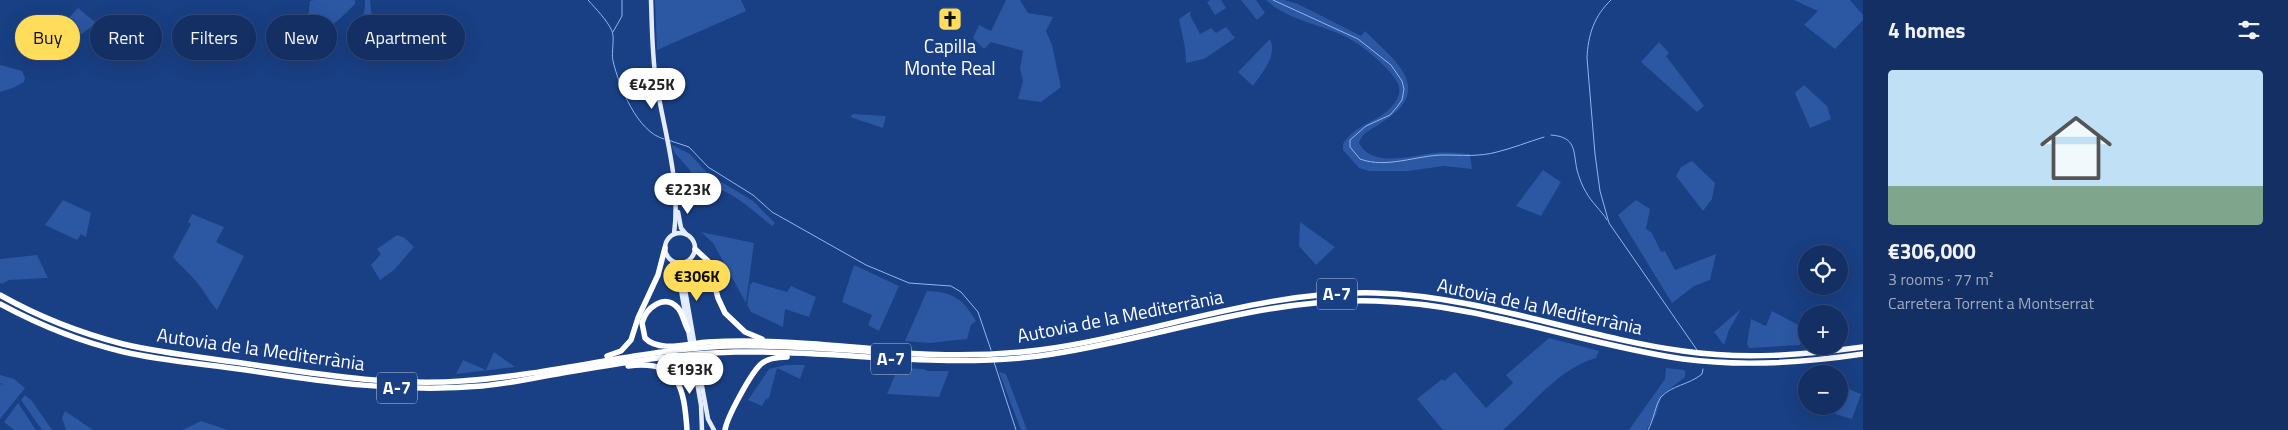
<!DOCTYPE html>
<meta charset="utf-8">
<style>
body{margin:0;font-family:"Titillium Web",sans-serif;background:#1c3769;color:#f1f3f6;height:100vh;display:flex;flex-direction:column;font-size:19px;white-space:nowrap}
*{box-sizing:border-box;margin:0}
p{font-size:16px;color:#9da9be}
.icon{flex:none;width:28px;height:28px;fill:none;stroke:currentColor;stroke-width:2;stroke-linecap:round;stroke-linejoin:round}
.map{position:relative;flex:1;overflow:hidden}
.drawer{display:flex;flex-direction:column;background:#132f63;width:425px}
.drawer>*{flex:none}
.guide{position:absolute;left:15px;top:15px;width:475px;height:45px;display:flex;gap:10px}
.controls{position:absolute;left:1798px;top:245px;display:grid;gap:10px}
.controls a{display:grid;place-items:center;width:50px;height:50px;border-radius:50%;background:#132f63;box-shadow:0 5px 20px #0002,0 0 0 1px #324a78;font-size:25px}
.price{position:absolute;translate:-50% -42px;padding:0 11px;border-radius:18px;background:#fff;color:#222;font-size:16px;line-height:32px;filter:drop-shadow(0 1px 2px #0008)}
.price::after{content:'';position:absolute;left:50%;top:30px;width:15px;height:11px;margin-left:-8px;background:inherit;clip-path:polygon(0 0,100% 0,50% 100%)}
.price.current{background:#ffdd5a;color:#111}
ul{padding:0;list-style:none}
li{display:grid;align-content:center;gap:10px;height:265px;padding:0 25px}
li span{display:grid;place-items:center;height:155px;border-radius:5px;color:#555}
li>.icon{margin-inline-start:auto}
span .icon{width:90px;height:90px;fill:#fffc;stroke-width:1}
li b{font-size:21px}
h2{display:flex;justify-content:space-between;align-items:center;height:60px;padding:0 25px;font-size:21px}
.pill{padding:0 18px;border-radius:22px;background:#132f63;box-shadow:0 5px 20px #0002,0 0 0 1px #324a78;font-size:18px;line-height:45px}
.pill.current{background:#ffdd5a;color:#111}
main{display:flex;flex:1;min-height:0}
.map>svg:first-child{display:block}
.green{fill:#2c57a3}
.lines{fill:none;stroke-linecap:round;stroke-linejoin:round}
.stream{stroke:#92b5ee;stroke-width:1}
.major{stroke:#e4ecff;stroke-width:4.5}
.highway{stroke:#fff;stroke-width:5.5}
.labels{text-anchor:middle;stroke-width:4;stroke-linejoin:round;paint-order:stroke}
.shield{fill:#193f84;stroke:#bac5da;stroke-width:1}
.shield-label{font-size:18px;font-weight:bold;fill:#fff}
.poi-label{font-size:19px;fill:#fff;stroke:#193f84}
.street-label{font-size:19px;fill:#fff;stroke:#193f84}
</style>
<main>
<div class="map">
<svg width="1863" height="430" viewBox="0 0 1863 430">
<rect width="100%" height="100%" fill="#193f84"/>
<!-- green -->
<g class="green">
<path d="M 314,0 L 355,0 L 355,4 C 341,18 332,28 312,33 L 308,20 L 310,1 Z"/>
<path d="M 365,0 L 370,0 L 372,19 L 377,38 L 367,43 C 358,20 365,22 365,0 Z"/>
<polygon points="655,0 741,0 746,11 657,50"/>
<polygon points="1006,0 1020,0 1028,13 1053,17 1046,31 1052,45 1061,87 1041,102 1018,99 1023,81 1020,69 1023,51 991,42 984,49 973,38 979,25 991,31"/>
<polygon points="1210,0 1221,0 1226,8 1215,15 1207,2"/>
<polygon points="1241,0 1256,0 1265,13 1257,20"/>
<path d="M 1266,0 L 1284,0 L 1298,4 L 1361,36 L 1365,31 C 1396,62 1436,89 1381,123 C 1373,129 1362,132 1359,143 C 1372,169 1413,155 1435,153 C 1446,152 1458,153 1470,154 L 1472,169 L 1444,166 L 1408,171 L 1369,171 L 1359,168 L 1343,150 L 1343,144 C 1357,121 1385,122 1397,99 C 1403,88 1397,81 1390,72 C 1377,58 1360,43 1342,35 C 1318,24 1286,19 1266,0 Z"/>
<polygon points="1794,0 1850,0 1863,15 1863,20 1835,49 1804,25 1818,11"/>
<polygon points="78,8 96,23 82,34 66,21"/>
<path d="M 1191,11 L 1190,15 L 1200,34 L 1211,28 L 1216,33 L 1226,27 L 1235,38 L 1204,59 L 1186,63 C 1186,47 1182,34 1179,19 Z"/>
<polygon points="110,28 114,31 104,52 94,51"/>
<path d="M 1270,39 C 1278,56 1262,72 1253,86 L 1238,72 Z"/>
<polygon points="1659,42 1669,53 1666,56 1704,106 1697,112 1641,62"/>
<polygon points="0,65 22,71 25,78 24,82 13,88 0,92"/>
<polygon points="1804,85 1827,106 1831,119 1810,128 1795,93"/>
<polygon points="853,114 886,116 883,128 850,117"/>
<path d="M 672,145 L 690,154 L 708,174 L 753,201 L 775,223 L 772,226 C 749,207 727,186 698,184 L 689,169 L 674,152 Z"/>
<polygon points="1692,161 1715,183 1712,199 1703,211 1676,176 1681,167"/>
<polygon points="1543,170 1561,182 1541,216 1516,206"/>
<polygon points="63,200 91,213 86,237 81,234 77,240 45,225"/>
<polygon points="1636,200 1650,209 1646,229 1652,233 1661,252 1665,251 1675,270 1716,254 1710,280 1694,286 1672,303 1618,215"/>
<path d="M 192,214 L 224,227 L 216,242 L 244,256 L 217,310 C 207,299 206,293 198,284 C 191,274 181,267 173,257 L 191,224 L 188,222 Z"/>
<polygon points="1300,222 1335,247 1316,265 1299,246"/>
<polygon points="701,232 754,243 746,303 713,243"/>
<polygon points="397,235 405,238 414,247 394,270 380,280 371,265 381,254 377,249"/>
<polygon points="37,255 48,278 9,280 2,284 0,283 0,259"/>
<polygon points="854,265 899,286 879,331 868,325 872,315 842,302"/>
<polygon points="753,282 787,292 791,286 816,297 809,317 785,309 783,327 751,312 747,305 750,285"/>
<path d="M 927,291 C 954,292 963,299 976,321 L 971,325 L 967,339 L 929,343 L 905,341 Z"/>
<polygon points="1741,309 1729,330 1724,345 1714,332"/>
<polygon points="1772,311 1806,329 1800,345 1749,348 1747,344 1751,319 1766,326"/>
<path d="M 1549,338 L 1599,351 L 1596,358 C 1558,369 1531,406 1503,430 L 1443,430 L 1417,399 L 1442,379 L 1444,381 L 1455,372 L 1486,408 L 1513,383 L 1506,375 Z"/>
<polygon points="494,352 515,367 456,374 463,360 486,370"/>
<polygon points="786,365 805,365 800,379 777,368 769,398 766,399 762,406 748,400 769,369"/>
<polygon points="881,367 924,369 927,371 949,371 939,397 887,394 895,375"/>
<polygon points="1666,368 1685,370 1685,377 1662,395 1656,415 1646,430 1629,430 1665,379"/>
<polygon points="999,372 1006,374 1027,430 1021,430"/>
<polygon points="0,375 14,379 25,388 0,419 0,384 5,385 0,383"/>
<polygon points="1841,386 1861,394 1852,419 1835,414 1839,406"/>
<polygon points="25,395 32,401 52,430 42,430 21,400"/>
<polygon points="18,403 36,430 14,430 4,422"/>
<polygon points="65,411 93,430 66,430 62,418"/>
<polygon points="201,421 225,429 227,430 183,430"/>
</g>
<g class="lines">
<!-- stream -->
<g class="stream">
<path d="M 588,0 C 596,9 607,20 612,31 C 615,39 611,52 613,61 C 619,86 637,132 664,139"/>
<path d="M 1273,0 L 1358,39 L 1391,65 L 1402,81 L 1404,89 L 1402,100 L 1397,107 L 1390,115 L 1366,126 L 1350,140 L 1350,147 L 1360,159 C 1387,169 1417,155 1444,155 C 1461,155 1479,157 1497,152 C 1513,148 1528,142 1544,137"/>
<path d="M 1611,0 C 1594,16 1588,35 1587,58 L 1595,154 L 1600,191 L 1609,223 L 1697,350"/>
<polyline points="613,32 622,16 622,0"/>
<path d="M 1551,135 C 1577,137 1573,151 1577,170 C 1579,177 1582,186 1586,192 C 1591,202 1601,210 1607,220"/>
<polyline points="668,140 689,147 708,167 753,195 772,212 866,265 909,283 951,286 961,292 978,312 991,350"/>
<polyline points="994,362 1016,430"/>
<path d="M 1648,430 C 1654,420 1655,405 1661,397 C 1672,385 1689,385 1702,374 L 1703,369"/>
</g>
<!-- major -->
<g class="major">
<path d="M 651,0 C 652,27 652,54 656,81 C 664,132 681,181 674,234"/>
<polyline points="678,212 681,228 686,234"/>
<circle cx="680" cy="248" r="15"/>
<polyline points="672,261 680,284 690,341"/>
<polyline points="686,262 684,284 694,341"/>
<polyline points="693,359 701,405 702,430"/>
<polyline points="697,359 708,419 714,430"/>
</g>
<!-- highway -->
<g class="highway">
<polyline points="695,249 708,261 718,298 725,313 745,332 762,339"/>
<path d="M 0,295 C 39,317 80,333 123,344 C 166,354 211,358 255,365 C 324,375 393,386 462,381 C 551,375 637,350 726,346 C 831,343 934,364 1039,350 C 1152,335 1260,290 1376,293 C 1481,296 1580,337 1683,351 C 1744,360 1803,355 1863,347"/>
<path d="M 0,304 C 39,325 80,342 124,352 C 163,361 205,364 246,370 C 324,382 402,393 482,386 C 507,384 532,378 557,374 C 616,364 675,353 736,352 C 837,350 938,369 1039,356 C 1151,341 1261,297 1376,301 C 1481,304 1580,344 1683,359 C 1744,367 1803,363 1863,354"/>
<path d="M 688,330 C 684,323 683,314 678,308 C 664,293 646,308 642,323 L 645,338 C 659,353 689,343 708,342 C 764,339 820,344 876,349"/>
<polyline points="607,356 621,351 631,340 638,318 658,275 665,248"/>
<path d="M 628,366 C 679,359 684,387 687,430"/>
<path d="M 725,430 C 727,417 751,373 761,364 C 768,358 778,357 787,357"/>
</g>
</g>
<!-- icons -->
<defs>
<g id="church-square" transform="scale(1.25)"><rect x="-9" y="-9" width="18" height="18" rx="4" fill="#ffdd5a" stroke="#193f84"/><path d="M-1.2-6h2.4v3.5h3.3v2.4h-3.3V6h-2.4V-.1h-3.3v-2.4h3.3Z" fill="#111"/></g>
</defs>
<g fill-rule="evenodd">
<use href="#church-square" x="950" y="19"/>
</g>
<g class="labels">
<!-- shield labels -->
<g class="shield">
<rect x="1317" y="278.5" width="40" height="31" rx="4"/>
<rect x="871" y="343.5" width="40" height="31" rx="4"/>
<rect x="377" y="372.5" width="40" height="31" rx="4"/>
</g>
<g class="shield-label">
<text x="1337" y="300">A-7</text>
<text x="891" y="365">A-7</text>
<text x="397" y="394">A-7</text>
</g>
<!-- poi labels -->
<g class="poi-label">
<text x="950" y="53">Capilla<tspan x="950" dy="22">Monte Real</tspan></text>
</g>
<!-- street labels -->
<g class="street-label">
<text transform="translate(1540 306) rotate(12)" y="7">Autovia de la Mediterrània</text>
<text transform="translate(1120 316) rotate(-11)" y="7">Autovia de la Mediterrània</text>
<text transform="translate(261 349) rotate(8)" y="7">Autovia de la Mediterrània</text>
</g>
</g>
</svg>
<div class="controls">
<a><svg class="icon" aria-label="locate" viewBox="0 0 24 24"><circle cx="12" cy="12" r="6"/><path d="M12 2v4M12 18v4M2 12h4M18 12h4"/></svg></a>
<a>+</a>
<a>−</a>
</div>
<b class="price" style="left:652px;top:110px">€425K</b>
<b class="price" style="left:688px;top:215px">€223K</b>
<b class="price current" style="left:697px;top:302px">€306K</b>
<b class="price" style="left:690px;top:395px">€193K</b>
<div class="guide">
<a class="pill current">Buy</a>
<a class="pill">Rent</a>
<a class="pill">Filters</a>
<a class="pill">New</a>
<a class="pill">Apartment</a>
</div>
</div>
<section class="drawer">
<h2>4 homes<svg class="icon" aria-label="filters" viewBox="0 0 24 24"><path d="M4 7h16M4 17h16"/><circle cx="9" cy="7" r="2"/><circle cx="15" cy="17" r="2"/></svg></h2>
<ul>
<li><span style="background:linear-gradient(#bfe0f5 75%,#7fa58c 0)"><svg class="icon" aria-label="home" viewBox="0 0 24 24"><path d="M3 11l9-7 9 7M6 9v11h12V9"/></svg></span><div><b>€306,000</b><p>3 rooms · 77 m²</p><p>Carretera Torrent a Montserrat</p></div></li>
</ul>
</section>
</main>
